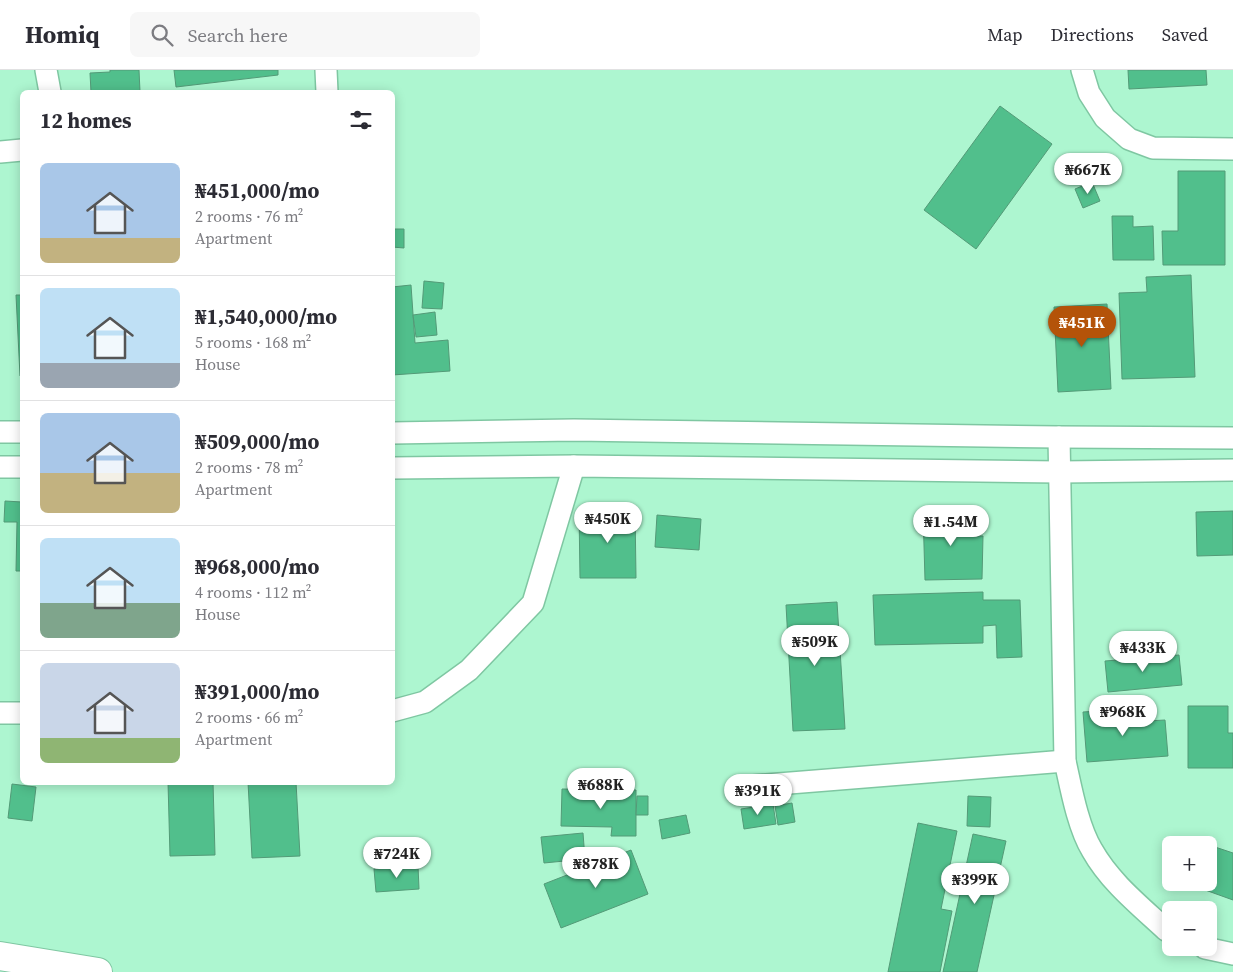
<!DOCTYPE html>
<meta charset="utf-8">
<style>
body{margin:0;font-family:"Source Serif 4",serif;background:#f7f7f7;color:#2b2b33;height:100vh;display:flex;flex-direction:column;font-size:19px;white-space:nowrap}
*{box-sizing:border-box;margin:0}
p{font-size:16px;color:#7c7c81}
.icon{flex:none;width:28px;height:28px;fill:none;stroke:currentColor;stroke-width:2;stroke-linecap:round;stroke-linejoin:round}
.map{position:relative;flex:1;overflow:hidden}
.panel{position:absolute;left:20px;top:20px;width:375px;height:695px;display:flex;flex-direction:column;background:#fff;border-radius:8px;box-shadow:0 2px 12px #0003}
.panel>*{flex:none}
.buttons{position:absolute;left:1162px;top:766px;display:grid;gap:10px}
.buttons a{display:grid;place-items:center;width:55px;height:55px;border-radius:8px;background:#fff;box-shadow:0 2px 12px #0003;font-size:25px}
.price{position:absolute;translate:-50% -42px;padding:0 11px;border-radius:18px;background:#fff;color:#222;font-size:16px;line-height:32px;filter:drop-shadow(0 1px 2px #0008)}
.price::after{content:'';position:absolute;left:50%;top:30px;width:15px;height:11px;margin-left:-8px;background:inherit;clip-path:polygon(0 0,100% 0,50% 100%)}
.price.active{background:#b45309;color:#fff}
ul{padding:0;list-style:none}
li{display:flex;align-items:center;gap:15px;height:125px;padding:0 20px}
li+li{border-top:1px solid #e1e1e2}
li span{display:grid;place-items:center;flex:none;width:140px;height:100px;border-radius:8px;color:#555}
li>.icon{margin-inline-start:auto}
span .icon{width:60px;height:60px;fill:#fffc;stroke-width:1}
li b{font-size:21px}
h2{display:flex;justify-content:space-between;align-items:center;height:60px;padding:0 20px;font-size:21px}
header{display:flex;align-items:center;gap:30px;box-sizing:border-box;height:70px;padding:0 25px;background:#fff;border-bottom:1px solid #e1e1e2}
header strong{font-size:24px}
nav{display:flex;gap:28px;margin-inline-start:auto;font-size:18px}
.search{width:350px;height:45px;background:#f7f7f7;display:flex;align-items:center;gap:12px;box-sizing:border-box;padding:0 18px;border-radius:8px;color:#7c7c81;font-size:19px}
.map>svg:first-child{display:block}
.building{fill:#51bf8c;stroke:#539a77}
.lines{fill:none;stroke-linecap:round;stroke-linejoin:round}
.minor-casing{stroke:#7fc7a2;stroke-width:24}
.primary-casing{stroke:#7fc7a2;stroke-width:30}
.minor{stroke:#fff;stroke-width:21}
.primary{stroke:#fff;stroke-width:28}
</style>
<header>
<strong>Homiq</strong>
<div class="search"><svg class="icon" aria-label="search" viewBox="0 0 24 24"><circle cx="10" cy="10" r="6"/><path d="M15 15l6 6"/></svg>Search here</div>
<nav><a>Map</a><a>Directions</a><a>Saved</a></nav>
</header>
<div class="map">
<svg width="1233" height="902" viewBox="0 0 1233 902">
<rect width="100%" height="100%" fill="#adf6d0"/>
<!-- building -->
<g class="building">
<polygon points="110,0 139,0 140,22 91,22 90,3 110,2"/>
<polygon points="174,0 278,0 278,5 176,17"/>
<polygon points="1128,0 1206,0 1207,15 1129,19"/>
<polygon points="1000,36 1052,74 976,179 924,140"/>
<polygon points="1178,101 1225,101 1225,195 1163,195 1162,161 1178,161"/>
<polygon points="1092,112 1100,131 1083,138 1075,119"/>
<polygon points="1112,146 1133,146 1133,157 1153,156 1154,190 1113,190"/>
<polygon points="392,159 404,159 404,178 392,177"/>
<polygon points="1191,205 1195,307 1122,309 1119,223 1147,222 1146,207"/>
<polygon points="424,211 444,213 442,239 422,238"/>
<polygon points="411,215 415,273 448,270 450,301 392,305 392,217"/>
<polygon points="16,225 22,225 22,305 20,306"/>
<polygon points="1107,234 1111,319 1058,322 1054,237"/>
<polygon points="435,242 437,265 416,267 413,245"/>
<polygon points="5,431 22,432 22,501 16,501 17,452 4,452"/>
<polygon points="635,439 636,508 580,508 579,440"/>
<polygon points="923,441 966,441 967,466 983,466 982,509 925,510"/>
<polygon points="1233,441 1233,485 1197,486 1196,442"/>
<polygon points="657,445 701,449 699,480 655,477"/>
<polygon points="983,522 983,530 1020,530 1022,587 997,588 996,555 983,556 983,573 875,575 873,525"/>
<polygon points="837,532 845,659 793,661 786,535"/>
<polygon points="1179,585 1182,615 1108,622 1105,591"/>
<polygon points="1188,636 1228,636 1228,663 1233,663 1233,698 1188,698"/>
<polygon points="1129,639 1130,652 1165,650 1168,686 1087,692 1083,642"/>
<polygon points="168,712 213,712 215,785 170,786"/>
<polygon points="248,712 296,712 300,786 252,788"/>
<polygon points="12,714 36,717 32,751 8,748"/>
<polygon points="562,719 636,720 636,766 611,766 612,757 561,756"/>
<polygon points="637,726 648,726 648,745 636,745"/>
<polygon points="968,726 991,727 990,757 967,756"/>
<polygon points="792,733 795,752 778,755 775,736"/>
<polygon points="773,734 776,754 744,759 741,739"/>
<polygon points="686,745 690,763 662,769 659,750"/>
<polygon points="918,753 957,761 941,839 952,841 940,902 888,902"/>
<polygon points="583,763 585,789 544,793 541,767"/>
<polygon points="973,764 1006,771 977,902 943,902"/>
<polygon points="1185,767 1233,783 1233,830 1183,812 1209,812 1209,775 1182,775"/>
<polygon points="631,780 648,824 561,858 544,814"/>
<polygon points="418,796 419,819 376,822 374,799"/>
</g>
<g class="lines">
<!-- minor casing -->
<g class="minor-casing">
<g id="minor">
<polyline points="46,0 50,22"/>
<polyline points="326,0 327,22"/>
<polyline points="1082,0 1089,23 1105,48 1129,69 1153,78 1233,79"/>
<polyline points="0,82 22,80"/>
<polyline points="0,362 22,362"/>
<polyline points="392,363 574,360 1059,367 1233,368"/>
<path d="M 1059,367 L 1065,691 C 1071,718 1078,757 1092,780 C 1110,812 1139,835 1166,860 L 1171,862"/>
<polyline points="0,397 22,397"/>
<polyline points="392,398 574,396 1060,402 1233,400"/>
<polyline points="392,641 425,632 469,600 533,533 574,396"/>
<polyline points="0,643 22,643"/>
<polyline points="741,717 1065,691"/>
<polyline points="1205,878 1233,884"/>
</g>
</g>
<!-- primary casing -->
<g class="primary-casing">
<polyline id="primary" points="0,886 98,902"/>
</g>
<!-- minor -->
<use href="#minor" class="minor"/>
<!-- primary -->
<use href="#primary" class="primary"/>
</g>
</svg>
<div class="buttons">
<a>+</a>
<a>−</a>
</div>
<b class="price" style="left:1088px;top:125px">₦667K</b>
<b class="price active" style="left:1082px;top:278px">₦451K</b>
<b class="price" style="left:608px;top:474px">₦450K</b>
<b class="price" style="left:951px;top:477px">₦1.54M</b>
<b class="price" style="left:815px;top:597px">₦509K</b>
<b class="price" style="left:1143px;top:603px">₦433K</b>
<b class="price" style="left:1123px;top:667px">₦968K</b>
<b class="price" style="left:601px;top:740px">₦688K</b>
<b class="price" style="left:758px;top:746px">₦391K</b>
<b class="price" style="left:397px;top:809px">₦724K</b>
<b class="price" style="left:596px;top:819px">₦878K</b>
<b class="price" style="left:975px;top:835px">₦399K</b>
<section class="panel">
<h2>12 homes<svg class="icon" aria-label="filters" viewBox="0 0 24 24"><path d="M4 7h16M4 17h16"/><circle cx="9" cy="7" r="2"/><circle cx="15" cy="17" r="2"/></svg></h2>
<ul>
<li><span style="background:linear-gradient(#a9c7e8 75%,#c2b280 0)"><svg class="icon" aria-label="home" viewBox="0 0 24 24"><path d="M3 11l9-7 9 7M6 9v11h12V9"/></svg></span><div><b>₦451,000/mo</b><p>2 rooms · 76 m²</p><p>Apartment</p></div></li>
<li><span style="background:linear-gradient(#bfe0f5 75%,#9aa5b1 0)"><svg class="icon" aria-label="home" viewBox="0 0 24 24"><path d="M3 11l9-7 9 7M6 9v11h12V9"/></svg></span><div><b>₦1,540,000/mo</b><p>5 rooms · 168 m²</p><p>House</p></div></li>
<li><span style="background:linear-gradient(#a9c7e8 60%,#c2b280 0)"><svg class="icon" aria-label="home" viewBox="0 0 24 24"><path d="M3 11l9-7 9 7M6 9v11h12V9"/></svg></span><div><b>₦509,000/mo</b><p>2 rooms · 78 m²</p><p>Apartment</p></div></li>
<li><span style="background:linear-gradient(#bfe0f5 65%,#7fa58c 0)"><svg class="icon" aria-label="home" viewBox="0 0 24 24"><path d="M3 11l9-7 9 7M6 9v11h12V9"/></svg></span><div><b>₦968,000/mo</b><p>4 rooms · 112 m²</p><p>House</p></div></li>
<li><span style="background:linear-gradient(#c9d6e8 75%,#8fb573 0)"><svg class="icon" aria-label="home" viewBox="0 0 24 24"><path d="M3 11l9-7 9 7M6 9v11h12V9"/></svg></span><div><b>₦391,000/mo</b><p>2 rooms · 66 m²</p><p>Apartment</p></div></li>
</ul>
</section>
</div>
